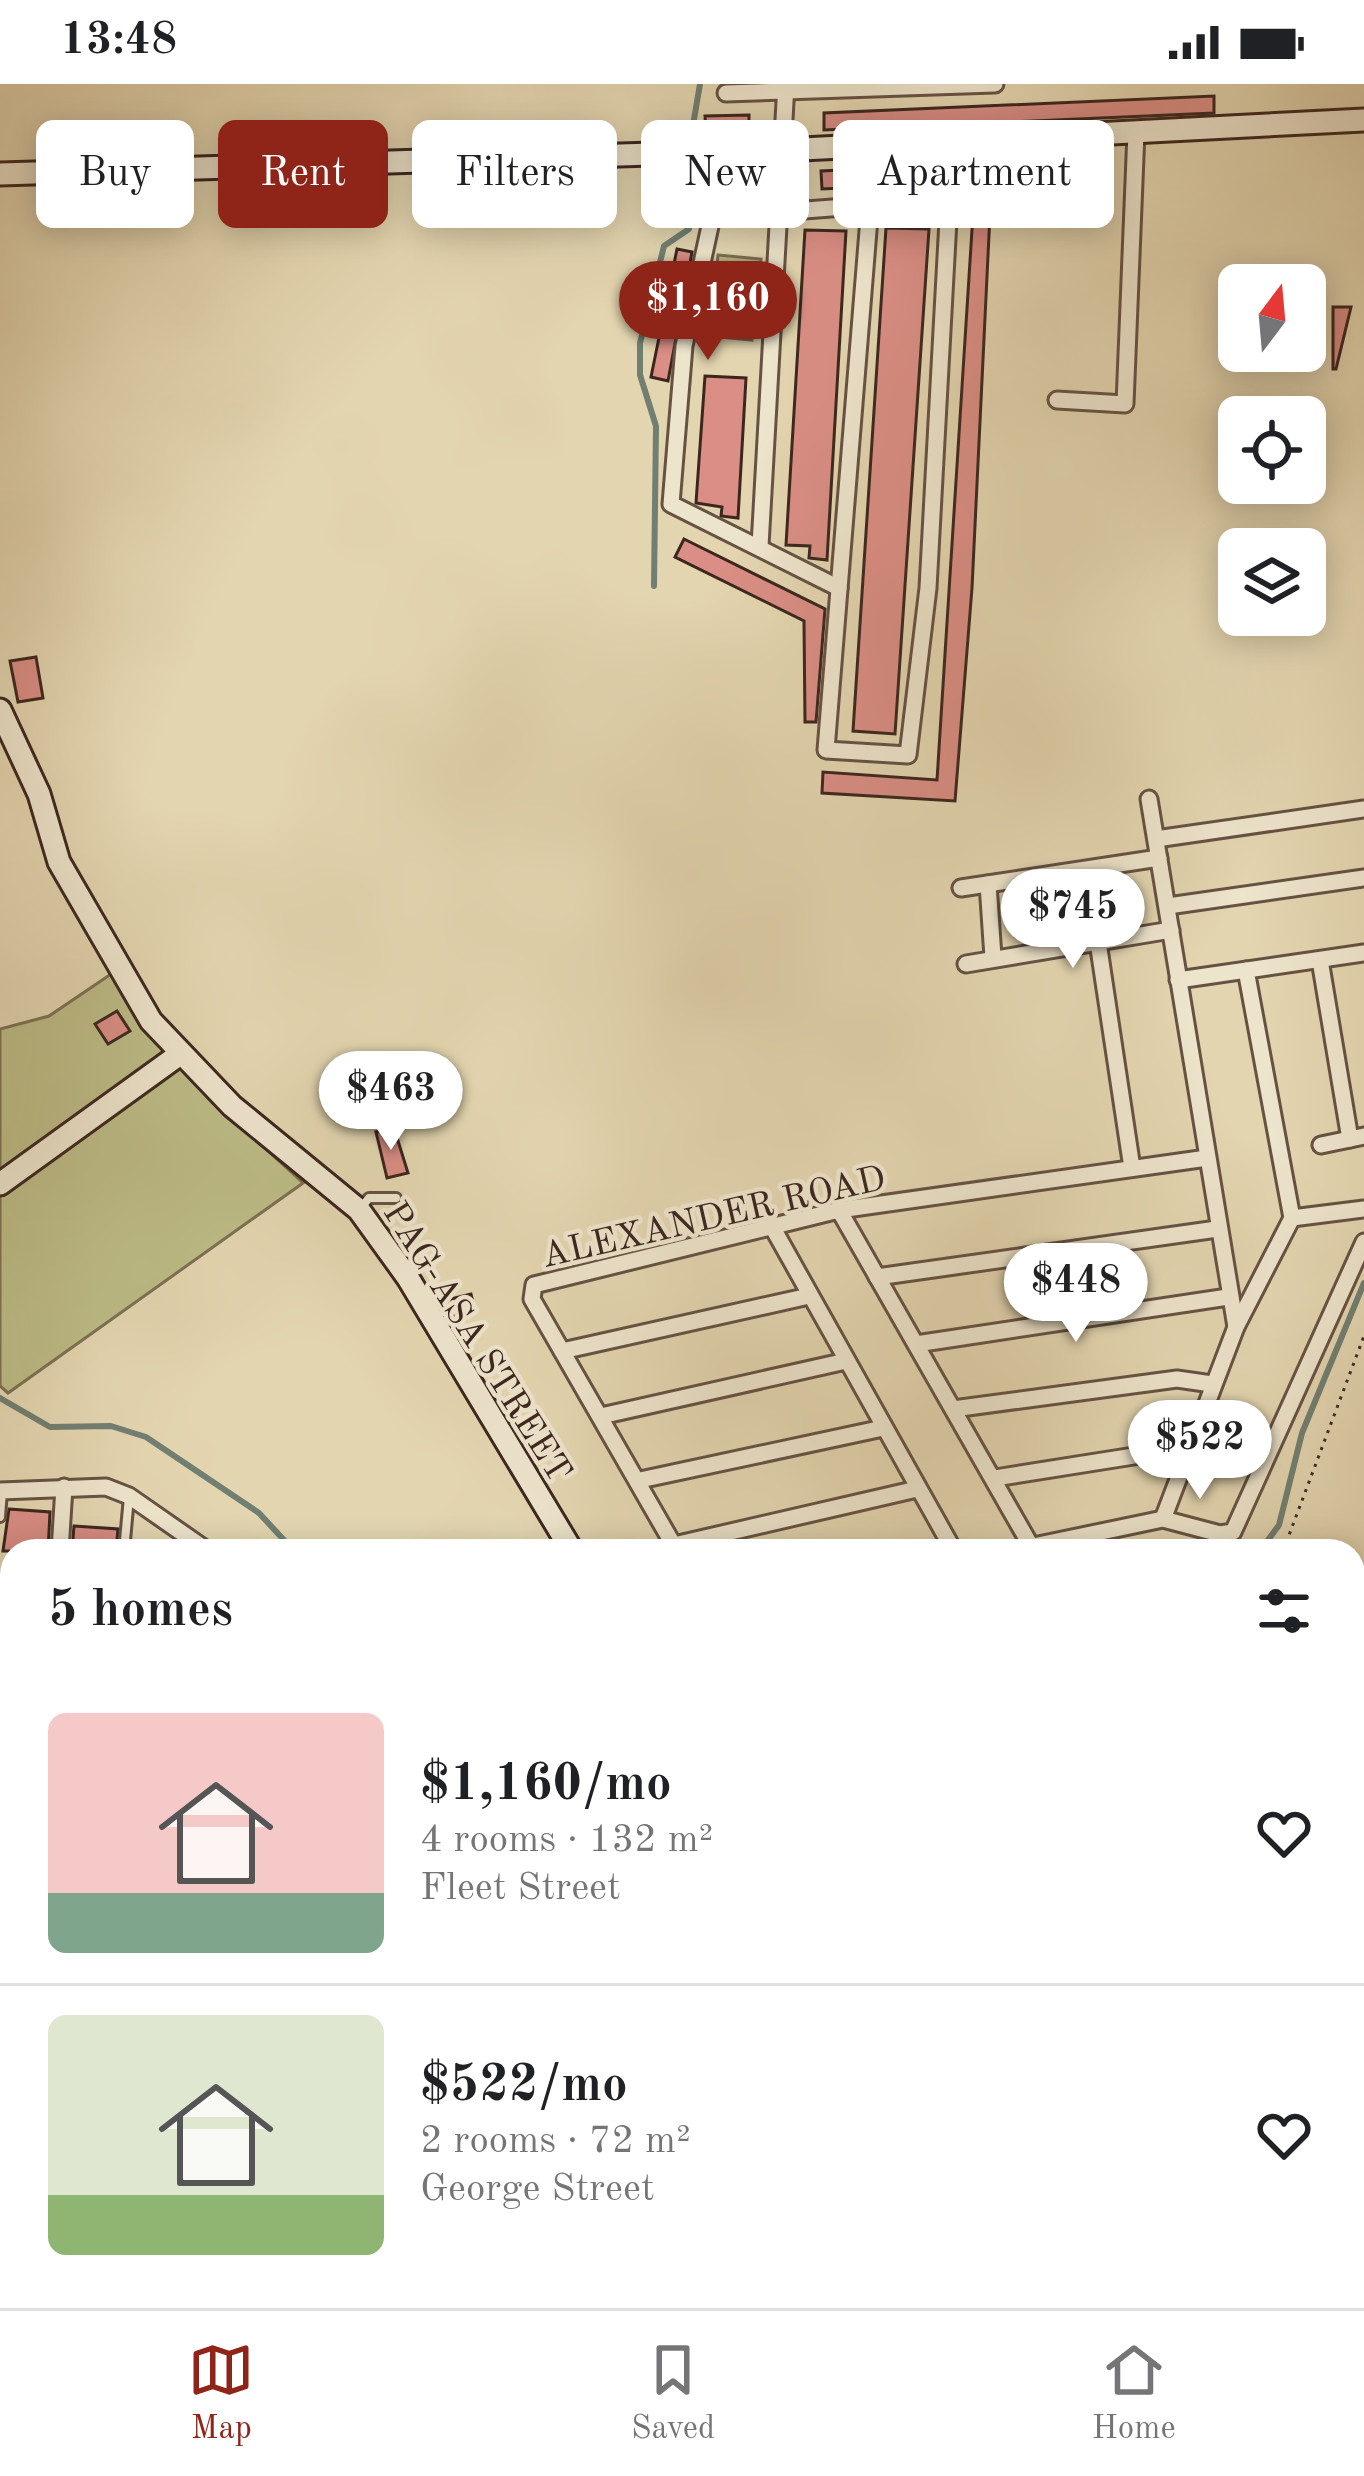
<!DOCTYPE html>
<meta charset="utf-8">
<style>
body{margin:0;font-family:"Old Standard TT",serif;background:#f2f2f2;color:#202124;height:100vh;display:flex;flex-direction:column;font-size:45px;white-space:nowrap}
*{box-sizing:border-box;margin:0}
p{font-size:39px;color:#757577}
.icon{flex:none;width:66px;height:66px;fill:none;stroke:currentColor;stroke-width:2;stroke-linecap:round;stroke-linejoin:round}
.map{position:relative;flex:1;overflow:hidden}
.panel{position:absolute;left:0px;top:1455px;width:1365px;height:771px;display:flex;flex-direction:column;background:#fff;border-radius:36px 36px 0 0;box-shadow:0 6px 30px #0003}
.panel>*{flex:none}
.guide{position:absolute;left:36px;top:36px;width:1293px;height:108px;display:flex;gap:24px}
.needle{width:78px;rotate:16deg}
.buttons{position:absolute;left:1218px;top:180px;display:grid;gap:24px}
.buttons a{display:grid;place-items:center;width:108px;height:108px;border-radius:18px;background:#fff;box-shadow:0 6px 30px #0003;font-size:60px}
.price{position:absolute;translate:-50% -102px;padding:0 27px;border-radius:42px;background:#fff;color:#222;font-size:39px;line-height:78px;filter:drop-shadow(0 3px 6px #0008)}
.price::after{content:'';position:absolute;left:50%;top:72px;width:36px;height:27px;margin-left:-18px;background:inherit;clip-path:polygon(0 0,100% 0,50% 100%)}
.price.current{background:#8f2418;color:#fff}
ul{padding:0;list-style:none}
li{display:flex;align-items:center;gap:36px;height:300px;padding:0 48px}
li+li{border-top:3px solid #e0e0e0}
li span{display:grid;place-items:center;flex:none;width:336px;height:240px;border-radius:18px;color:#555}
li>.icon{margin-inline-start:auto}
span .icon{width:144px;height:144px;fill:#fffc;stroke-width:1}
li b{font-size:51px}
h2{display:flex;justify-content:space-between;align-items:center;height:144px;padding:0 48px;font-size:51px}
.chip{padding:0 42px;border-radius:18px;background:#fff;box-shadow:0 6px 30px #0003;font-size:42px;line-height:108px}
.chip.current{background:#8f2418;color:#fff}
.status{display:flex;justify-content:space-between;align-items:center;height:84px;padding:0 60px;background:#fff;direction:ltr}
.status svg{height:33px;fill:currentColor}
.tabs{display:flex;justify-content:space-around;align-items:center;height:168px;border-top:3px solid #e0e0e0;background:#fff;font-size:33px;color:#757577}
.tabs a{display:grid;justify-items:center;gap:6px}
.tabs .current{color:#8f2418}
.map>svg:first-child{display:block}
.green{fill:#bcbb86;stroke:#7c7152;stroke-width:3}
.lines{fill:none;stroke-linecap:round;stroke-linejoin:round}
.stream{stroke:#717f72;stroke-width:6}
.building{fill:#da8e85;stroke:#3c271f;stroke-width:3}
.lane-casing{stroke:#665243;stroke-width:14}
.street-casing{stroke:#665243;stroke-width:21}
.secondary-casing{stroke:#3c271f;stroke-width:27}
.path{stroke:#3c271f;stroke-width:3;stroke-dasharray:3 6;stroke-linecap:butt}
.lane{stroke:#ede4cc;stroke-width:8}
.street{stroke:#ede4cc;stroke-width:15}
.secondary{stroke:#ede4cc;stroke-width:21}
.labels{text-anchor:middle;stroke-width:9;stroke-linejoin:round;paint-order:stroke}
.street-label{font-size:36px;fill:#3c271f;stroke:#ede4cc}
</style>
<div class="status"><b>13:48</b><svg viewBox="0 0 49 12"><path d="M0 12V9h3v3zM5 12V6h3v6zM10 12V3h3v9zM15 12V0h3v12zM26 1h20v11H26zM47 4h2v5h-2z"/></svg></div>
<div class="map">
<svg width="1364" height="2224" viewBox="0 0 1364 2224">
<rect width="100%" height="100%" fill="#e3d5b0"/>
<filter id="stains"><feTurbulence type="fractalNoise" baseFrequency=".00167" numOctaves="4"/><feColorMatrix values="0 0 0 0 .2 0 0 0 0 .09 0 0 0 0 .02 0 0 0 .5 -.17"/></filter>
<radialGradient id="worn" r=".72"><stop offset=".6" stop-color="#630" stop-opacity="0"/><stop offset="1" stop-color="#630" stop-opacity=".3"/></radialGradient>
<!-- green -->
<g class="green">
<polygon points="718,171 761,175 752,256 709,252"/>
<polygon points="114,888 216,1019 303,1099 8,1309 0,1302 0,945 49,932"/>
</g>
<g class="lines">
<!-- stream -->
<g class="stream">
<polyline points="691,53 700,0"/>
<polyline points="654,502 656,342 640,291 640,259 664,162 689,145 689,87"/>
<polyline points="0,1314 50,1343 111,1342 146,1353 259,1429 294,1467"/>
<polyline points="1260,1467 1279,1441 1302,1349 1364,1199"/>
<polyline points="644,2224 645,2214"/>
<polyline points="1070,2224 1073,2214"/>
</g>
</g>
<!-- building -->
<g class="building">
<polygon points="1214,12 1214,29 824,46 824,29"/>
<polygon points="749,31 749,49 706,51 705,32"/>
<polygon points="1101,74 1102,92 822,105 821,87"/>
<polygon points="746,87 747,108 693,111 692,90"/>
<polygon points="973,130 990,130 972,504 955,717 822,709 823,688 937,696"/>
<polygon points="886,144 929,145 895,650 853,647"/>
<polygon points="805,146 846,147 827,476 809,474 810,462 786,461"/>
<polygon points="677,165 692,168 668,297 651,293"/>
<polygon points="1333,223 1351,223 1336,285 1333,285"/>
<polygon points="705,292 746,294 738,434 721,432 722,423 696,419"/>
<polygon points="684,455 825,525 816,638 805,638 804,537 675,473"/>
<polygon points="36,573 43,614 18,618 10,577"/>
<polygon points="117,927 130,947 108,960 95,940"/>
<polygon points="394,1044 408,1089 387,1094 376,1048"/>
<polygon points="471,1210 475,1227 449,1233 442,1217"/>
<polygon points="9,1425 50,1428 48,1467 3,1467"/>
<polygon points="74,1442 118,1445 116,1467 72,1467"/>
</g>
<g class="lines">
<!-- lane casing -->
<g class="lane-casing">
<g id="lane">
<polyline points="360,1125 369,1114 396,1114"/>
<polyline points="0,1433 2,1407"/>
<polyline points="124,1467 129,1413"/>
</g>
</g>
<!-- street casing -->
<g class="street-casing">
<g id="street">
<polyline points="726,9 995,0"/>
<polyline points="870,122 826,666 908,671 928,504 949,118"/>
<polyline points="1057,316 1125,320 1136,48"/>
<polyline points="760,462 786,0"/>
<polyline points="839,504 671,420 684,262 712,133 1085,105"/>
<polyline points="1149,715 1236,1243"/>
<polyline points="1156,755 1364,725"/>
<polyline points="988,800 993,873"/>
<polyline points="961,804 1159,774"/>
<polyline points="1168,822 1364,794"/>
<polyline points="1098,858 1132,1084"/>
<polyline points="1320,876 1350,1055"/>
<polyline points="966,880 1171,846"/>
<polyline points="1178,896 1364,869"/>
<polyline points="1321,1061 1364,1052"/>
<polyline points="839,1126 1031,1462"/>
<polyline points="1292,1134 1364,1125"/>
<polyline points="774,1146 954,1467"/>
<polyline points="877,1193 1217,1145"/>
<polyline points="916,1260 1228,1213"/>
<polyline points="562,1267 809,1212"/>
<polyline points="953,1325 1177,1295 1212,1300"/>
<polyline points="601,1332 846,1277"/>
<polyline points="995,1394 1140,1371 1179,1386"/>
<polyline points="640,1396 883,1344"/>
<polyline points="0,1407 106,1403 129,1412 208,1467"/>
<polyline points="1163,1435 1236,1243 1292,1134 1246,886"/>
<polyline points="674,1461 917,1405"/>
<polyline points="60,1467 64,1403"/>
<polyline points="677,1467 532,1215 534,1201 839,1126 1207,1074"/>
<polyline points="1010,1467 1163,1435 1220,1450 1233,1448 1364,1158"/>
<polyline points="0,1577 12,1578"/>
<polyline points="0,1754 12,1755"/>
<polyline points="0,2013 12,2014"/>
<polyline points="2,2224 12,2096"/>
<polyline points="62,2224 63,2214"/>
<polyline points="121,2224 121,2214"/>
<polyline points="178,2224 179,2214"/>
<polyline points="239,2224 239,2214"/>
<polyline points="301,2224 302,2214"/>
<polyline points="358,2224 358,2214"/>
<polyline points="414,2224 415,2214"/>
<polyline points="478,2224 479,2214"/>
</g>
</g>
<!-- secondary casing -->
<g class="secondary-casing">
<g id="secondary">
<polyline points="0,90 783,66 1364,36"/>
<polyline points="0,626 39,710 59,778 151,937 232,1022 359,1126 408,1194 572,1467"/>
<polyline points="0,1100 180,970"/>
<polyline points="840,2214 844,2224"/>
</g>
</g>
<!-- path -->
<g class="path">
<polyline points="1283,1467 1364,1252"/>
<polyline points="1085,2224 1087,2214"/>
</g>
<!-- lane -->
<use href="#lane" class="lane"/>
<!-- street -->
<use href="#street" class="street"/>
<!-- secondary -->
<use href="#secondary" class="secondary"/>
</g>
<g class="labels">
<!-- street labels -->
<g class="street-label">
<text transform="translate(713 1131) rotate(-13)" y="13">ALEXANDER ROAD</text>
<text transform="translate(479 1257) rotate(58)" y="13">PAG-ASA STREET</text>
</g>
</g>
<rect width="100%" height="100%" filter="url(#stains)"/>
<rect width="100%" height="100%" fill="url(#worn)"/>
</svg>
<div class="buttons">
<a><svg class="needle" viewBox="-14 -14 28 28"><path d="M0-13l5 13h-10z" fill="#e53935"/><path d="M0 13l5-13h-10z" fill="#757577"/></svg></a>
<a><svg class="icon" aria-label="locate" viewBox="0 0 24 24"><circle cx="12" cy="12" r="6"/><path d="M12 2v4M12 18v4M2 12h4M18 12h4"/></svg></a>
<a><svg class="icon" aria-label="layers" viewBox="0 0 24 24"><path d="M12 4l9 5-9 5-9-5zM3 14l9 5 9-5"/></svg></a>
</div>
<b class="price current" style="left:708px;top:279px">$1,160</b>
<b class="price" style="left:1073px;top:887px">$745</b>
<b class="price" style="left:391px;top:1069px">$463</b>
<b class="price" style="left:1076px;top:1261px">$448</b>
<b class="price" style="left:1200px;top:1418px">$522</b>
<div class="guide">
<a class="chip">Buy</a>
<a class="chip current">Rent</a>
<a class="chip">Filters</a>
<a class="chip">New</a>
<a class="chip">Apartment</a>
</div>
<section class="panel">
<h2>5 homes<svg class="icon" aria-label="filters" viewBox="0 0 24 24"><path d="M4 7h16M4 17h16"/><circle cx="9" cy="7" r="2"/><circle cx="15" cy="17" r="2"/></svg></h2>
<ul>
<li><span style="background:linear-gradient(#f6c9c9 75%,#7fa58c 0)"><svg class="icon" aria-label="home" viewBox="0 0 24 24"><path d="M3 11l9-7 9 7M6 9v11h12V9"/></svg></span><div><b>$1,160/mo</b><p>4 rooms · 132 m²</p><p>Fleet Street</p></div><svg class="icon" aria-label="heart" viewBox="0 0 24 24"><path d="M12 20l-8-8c-3-5 5-10 8-4 3-6 11-1 8 4z"/></svg></li>
<li><span style="background:linear-gradient(#dfe7d0 75%,#8fb573 0)"><svg class="icon" aria-label="home" viewBox="0 0 24 24"><path d="M3 11l9-7 9 7M6 9v11h12V9"/></svg></span><div><b>$522/mo</b><p>2 rooms · 72 m²</p><p>George Street</p></div><svg class="icon" aria-label="heart" viewBox="0 0 24 24"><path d="M12 20l-8-8c-3-5 5-10 8-4 3-6 11-1 8 4z"/></svg></li>
</ul>
</section>
</div>
<nav class="tabs">
<a class="current"><svg class="icon" aria-label="map" viewBox="0 0 24 24"><path d="M3 6l6-2 6 2 6-2v14l-6 2-6-2-6 2zM9 4v14M15 6v14"/></svg>Map</a>
<a><svg class="icon" aria-label="saved" viewBox="0 0 24 24"><path d="M7 4h10v16l-5-4-5 4z"/></svg>Saved</a>
<a><svg class="icon" aria-label="home" viewBox="0 0 24 24"><path d="M3 11l9-7 9 7M6 9v11h12V9"/></svg>Home</a>
</nav>
